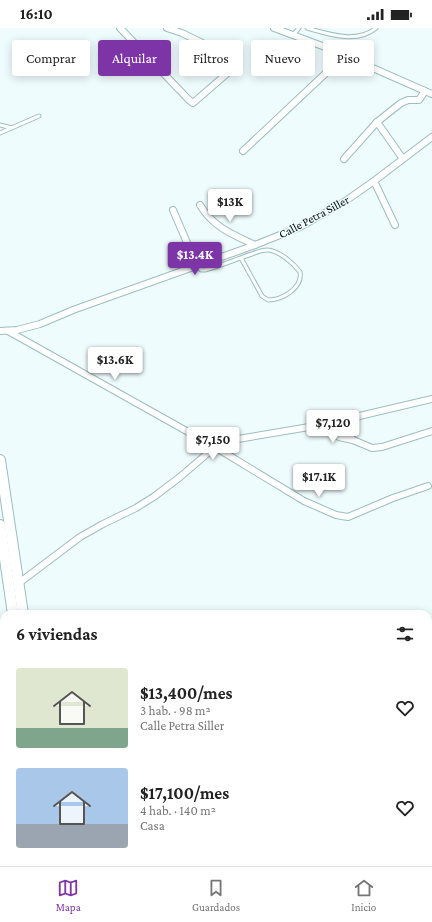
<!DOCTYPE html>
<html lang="es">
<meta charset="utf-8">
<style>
body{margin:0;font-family:"Crimson Pro",serif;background:#f2f2f2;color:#222;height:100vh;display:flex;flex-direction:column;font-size:15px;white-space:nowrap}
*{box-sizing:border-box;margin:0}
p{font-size:13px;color:#767676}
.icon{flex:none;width:22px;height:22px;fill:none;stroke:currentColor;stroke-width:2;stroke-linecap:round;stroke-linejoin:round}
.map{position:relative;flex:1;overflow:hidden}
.drawer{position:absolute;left:0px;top:582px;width:432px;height:256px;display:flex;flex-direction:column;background:#fff;border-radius:12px 12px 0 0;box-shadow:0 2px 10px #0003}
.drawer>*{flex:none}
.top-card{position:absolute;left:12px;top:12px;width:408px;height:36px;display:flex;gap:8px}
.price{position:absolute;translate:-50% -34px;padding:0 9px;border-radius:4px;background:#fff;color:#222;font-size:13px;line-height:26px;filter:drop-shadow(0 1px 2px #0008)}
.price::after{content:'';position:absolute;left:50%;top:24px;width:12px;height:9px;margin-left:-6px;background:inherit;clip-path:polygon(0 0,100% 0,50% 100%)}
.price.current{background:#7d34a7;color:#fff}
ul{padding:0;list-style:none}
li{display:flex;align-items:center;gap:12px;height:100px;padding:0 16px}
li span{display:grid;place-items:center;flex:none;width:112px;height:80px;border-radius:4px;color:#555}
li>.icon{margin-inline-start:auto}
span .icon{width:48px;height:48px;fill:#fffc;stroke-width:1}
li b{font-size:17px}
h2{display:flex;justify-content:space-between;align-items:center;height:48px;padding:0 16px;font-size:17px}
.tag{padding:0 14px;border-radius:4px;background:#fff;box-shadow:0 2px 10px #0003;font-size:14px;line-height:36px}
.tag.current{background:#7d34a7;color:#fff}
.status{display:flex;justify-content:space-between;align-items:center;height:28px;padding:0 20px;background:#fff;direction:ltr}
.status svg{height:11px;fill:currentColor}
.menu{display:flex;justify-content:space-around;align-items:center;height:56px;border-top:1px solid #e0e0e0;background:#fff;font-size:11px;color:#767676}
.menu a{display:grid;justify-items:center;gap:2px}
.menu .current{color:#7d34a7}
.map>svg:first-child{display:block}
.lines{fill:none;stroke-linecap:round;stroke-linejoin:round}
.lane-casing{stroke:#9cbec1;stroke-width:5}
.street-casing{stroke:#9cbec1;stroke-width:8}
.secondary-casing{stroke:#9cbec1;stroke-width:11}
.primary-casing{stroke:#9cbec1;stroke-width:12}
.lane{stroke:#fff;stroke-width:3}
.street{stroke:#fff;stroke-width:6}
.secondary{stroke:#fff;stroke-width:9}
.primary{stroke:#fff;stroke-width:10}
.labels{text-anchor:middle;stroke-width:3;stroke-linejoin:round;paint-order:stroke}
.street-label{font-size:12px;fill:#040f10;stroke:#effcfe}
</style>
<div class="status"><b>16:10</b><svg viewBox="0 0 49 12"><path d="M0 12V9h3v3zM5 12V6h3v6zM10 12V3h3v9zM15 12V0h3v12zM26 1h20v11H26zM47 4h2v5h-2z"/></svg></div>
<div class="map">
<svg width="432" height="838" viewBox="0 0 432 838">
<rect width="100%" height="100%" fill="#effcfe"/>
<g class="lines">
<!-- lane casing -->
<g class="lane-casing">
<g id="lane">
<path d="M 307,0 C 328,6 357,16 376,0"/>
<polyline points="293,7 299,0"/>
<polyline points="0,97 12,100"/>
<polyline points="0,105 39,88"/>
<path d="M 197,238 L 201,242 L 205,242 C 221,238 236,231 252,226 C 257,224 262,222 267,222 C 279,222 294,236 300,244 C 303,260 282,272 268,272 L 262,268 L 241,230"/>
<polyline points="0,677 4,677"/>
<polyline points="0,717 2,727"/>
</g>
</g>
<!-- street casing -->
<g class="street-casing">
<g id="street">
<polyline points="120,0 189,72 193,75 238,36 238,32 233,30 182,5 167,0"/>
<polyline points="274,0 325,19 432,66"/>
<polyline points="377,94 403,131"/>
<polyline points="243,123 344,28"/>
<polyline points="344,131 377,94 401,75 408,72 419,72 425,63"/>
<polyline points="374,153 395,197"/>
<path d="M 200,177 C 213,199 232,206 255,217"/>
<polyline points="173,182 197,238"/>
<polyline points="0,303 17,302 40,296 73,282 255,217 300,199 344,174 374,153 432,109"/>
<polyline points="8,303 215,419 304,473 336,487 348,489 393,470 428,458"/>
<path d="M 334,394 C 338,402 347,405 353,412"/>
<polyline points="321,397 339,409 353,412 372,420 382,419 432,403"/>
<polyline points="19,555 80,509 103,496 136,480 155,468 180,449 215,419 238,411 321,397 432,371"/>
<polyline points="428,760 432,759"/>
<polyline points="420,834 432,835"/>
<polyline points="110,838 121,834"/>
<polyline points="382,838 387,834"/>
</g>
</g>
<!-- secondary casing -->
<g class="secondary-casing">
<polyline id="secondary" points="0,729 4,729"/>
</g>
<!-- primary casing -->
<g class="primary-casing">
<g id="primary">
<polyline points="0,432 23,586"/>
<polyline points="0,497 13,586"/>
<polyline points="87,834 89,838"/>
</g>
</g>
<!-- lane -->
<use href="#lane" class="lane"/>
<!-- street -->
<use href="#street" class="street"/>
<!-- secondary -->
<use href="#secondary" class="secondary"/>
<!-- primary -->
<use href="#primary" class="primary"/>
</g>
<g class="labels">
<!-- street labels -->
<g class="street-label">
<text transform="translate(314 189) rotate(-28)" y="4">Calle Petra Siller</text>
</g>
</g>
</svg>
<b class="price" style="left:230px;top:195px">$13K</b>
<b class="price current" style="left:195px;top:248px">$13.4K</b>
<b class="price" style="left:115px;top:353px">$13.6K</b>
<b class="price" style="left:333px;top:416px">$7,120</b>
<b class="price" style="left:213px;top:433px">$7,150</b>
<b class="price" style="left:319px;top:470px">$17.1K</b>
<div class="top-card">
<a class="tag">Comprar</a>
<a class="tag current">Alquilar</a>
<a class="tag">Filtros</a>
<a class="tag">Nuevo</a>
<a class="tag">Piso</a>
</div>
<section class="drawer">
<h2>6 viviendas<svg class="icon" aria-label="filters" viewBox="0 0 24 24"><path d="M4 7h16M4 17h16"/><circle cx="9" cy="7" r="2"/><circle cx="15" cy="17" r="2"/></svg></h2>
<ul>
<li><span style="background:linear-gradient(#dfe7d0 75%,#7fa58c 0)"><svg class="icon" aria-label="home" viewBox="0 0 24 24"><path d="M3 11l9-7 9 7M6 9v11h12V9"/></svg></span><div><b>$13,400/mes</b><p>3 hab. · 98 m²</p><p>Calle Petra Siller</p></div><svg class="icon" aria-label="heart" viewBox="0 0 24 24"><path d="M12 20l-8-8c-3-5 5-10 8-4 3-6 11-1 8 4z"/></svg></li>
<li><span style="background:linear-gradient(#a9c7e8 70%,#9aa5b1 0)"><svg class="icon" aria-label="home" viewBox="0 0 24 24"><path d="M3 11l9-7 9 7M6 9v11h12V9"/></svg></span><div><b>$17,100/mes</b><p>4 hab. · 140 m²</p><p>Casa</p></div><svg class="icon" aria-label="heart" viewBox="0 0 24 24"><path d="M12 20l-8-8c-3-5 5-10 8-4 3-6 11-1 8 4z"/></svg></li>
</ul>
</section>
</div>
<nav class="menu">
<a class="current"><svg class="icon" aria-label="map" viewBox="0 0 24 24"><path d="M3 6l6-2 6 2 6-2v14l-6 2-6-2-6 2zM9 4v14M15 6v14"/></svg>Mapa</a>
<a><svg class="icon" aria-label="saved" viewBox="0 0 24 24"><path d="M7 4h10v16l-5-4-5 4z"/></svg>Guardados</a>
<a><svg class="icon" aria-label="home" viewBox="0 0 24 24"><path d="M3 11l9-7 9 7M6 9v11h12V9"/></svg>Inicio</a>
</nav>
